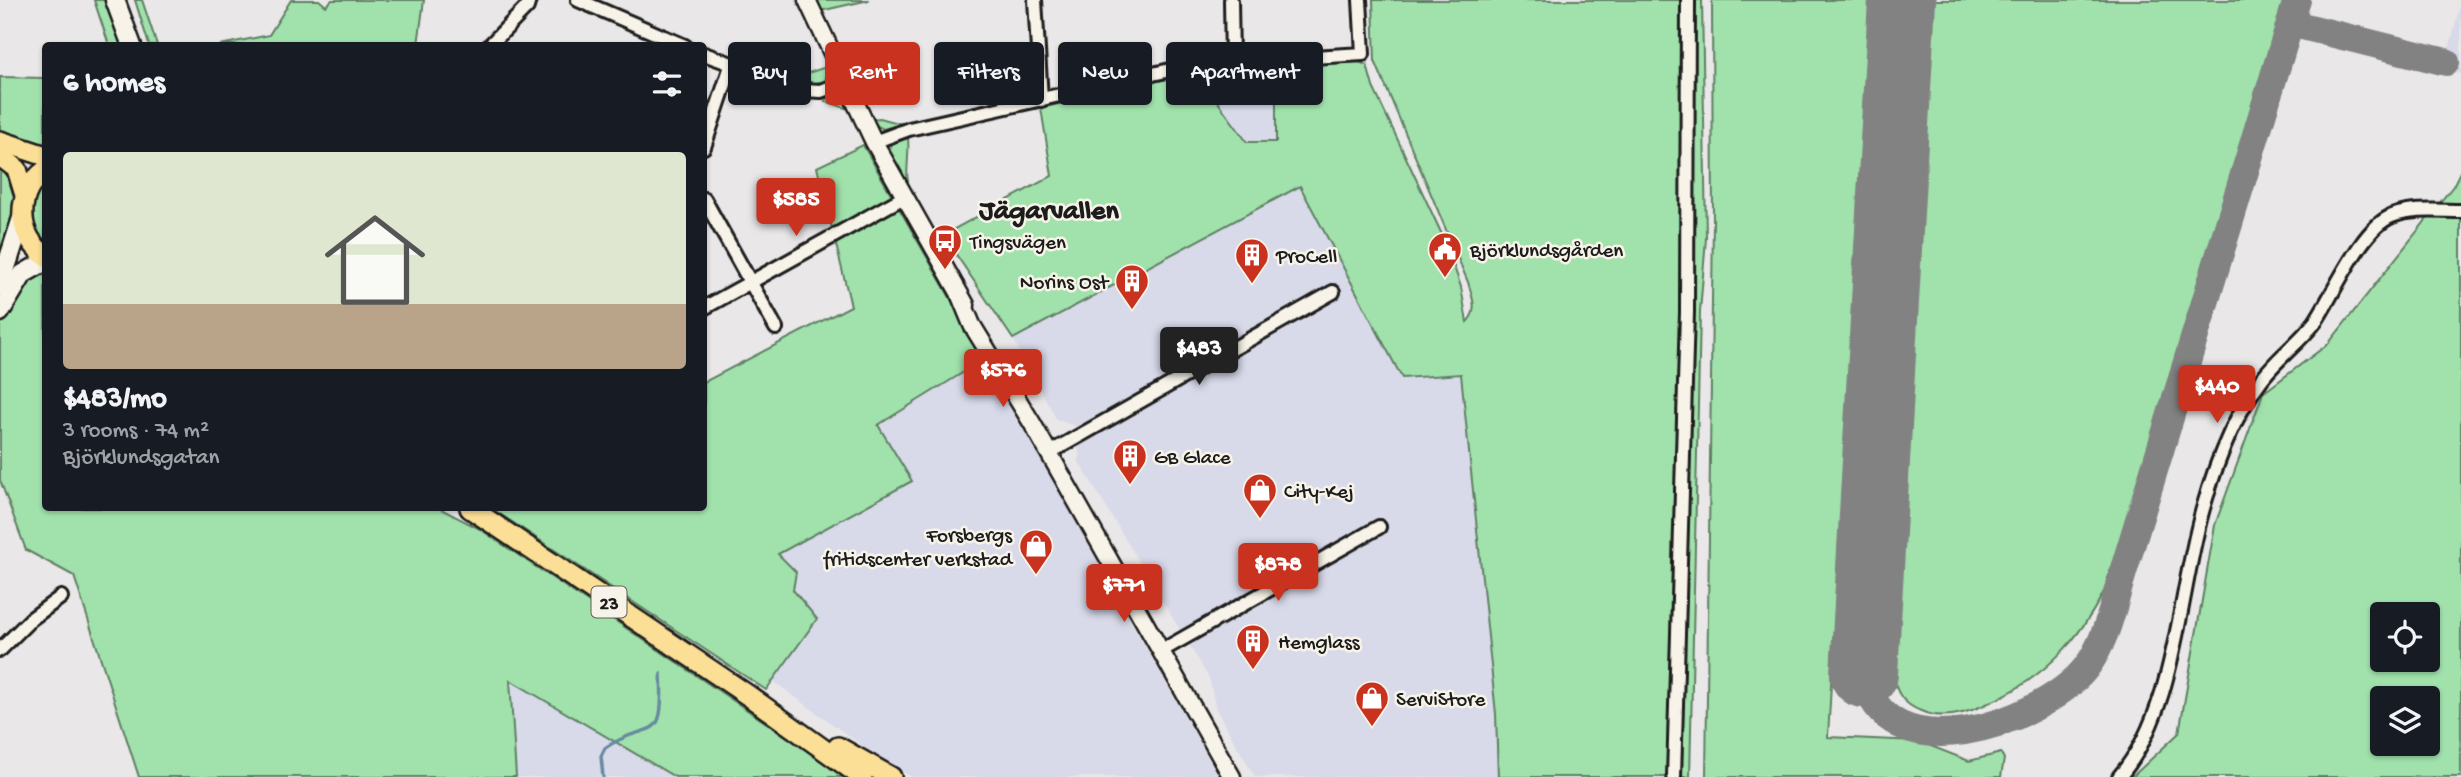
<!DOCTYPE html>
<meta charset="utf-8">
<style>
body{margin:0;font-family:"Gochi Hand",sans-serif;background:#242831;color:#f1f3f6;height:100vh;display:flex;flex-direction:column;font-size:26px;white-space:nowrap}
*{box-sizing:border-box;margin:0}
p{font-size:23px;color:#9ea1a6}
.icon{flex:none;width:38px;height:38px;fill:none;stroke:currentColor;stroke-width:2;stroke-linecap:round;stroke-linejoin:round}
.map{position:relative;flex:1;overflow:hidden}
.details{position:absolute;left:42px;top:42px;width:665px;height:469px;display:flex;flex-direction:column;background:#171b24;border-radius:7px;box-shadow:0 2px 5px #0004}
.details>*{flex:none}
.hud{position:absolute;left:728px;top:42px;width:665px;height:63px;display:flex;gap:14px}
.tools{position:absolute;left:2370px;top:602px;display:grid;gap:14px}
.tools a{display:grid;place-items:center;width:70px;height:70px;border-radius:7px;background:#171b24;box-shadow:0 2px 5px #0004;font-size:35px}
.price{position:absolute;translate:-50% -60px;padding:0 16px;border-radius:7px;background:#c8321e;color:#fff;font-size:23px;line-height:46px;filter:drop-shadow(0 2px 4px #0008)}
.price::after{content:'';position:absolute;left:50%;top:42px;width:21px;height:16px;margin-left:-10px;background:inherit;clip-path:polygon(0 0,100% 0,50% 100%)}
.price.active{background:#222;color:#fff}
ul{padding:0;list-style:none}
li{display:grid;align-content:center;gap:14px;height:371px;padding:0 21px}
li+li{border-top:2px solid #363941}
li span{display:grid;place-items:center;height:217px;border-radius:7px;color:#555}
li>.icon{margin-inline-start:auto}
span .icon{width:126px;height:126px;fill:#fffc;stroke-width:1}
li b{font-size:30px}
h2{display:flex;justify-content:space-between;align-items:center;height:84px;padding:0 21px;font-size:30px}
.pill{padding:0 24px;border-radius:7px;background:#171b24;box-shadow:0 2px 5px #0004;font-size:24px;line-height:63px}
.pill.active{background:#c8321e;color:#fff}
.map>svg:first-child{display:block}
.built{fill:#d8d9e9}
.green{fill:#a1e2ac;stroke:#5e7f64;stroke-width:2;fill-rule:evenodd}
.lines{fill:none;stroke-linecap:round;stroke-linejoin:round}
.stream{stroke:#668aa0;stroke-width:3.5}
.taxiway{stroke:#828282;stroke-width:28}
.runway{stroke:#828282;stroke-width:68}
.minor-casing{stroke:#1c1c1c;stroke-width:18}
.tertiary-casing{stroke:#1c1c1c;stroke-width:21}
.secondary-casing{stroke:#1c1c1c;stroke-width:23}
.primary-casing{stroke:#1c1c1c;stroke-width:24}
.minor{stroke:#f7f3e8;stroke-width:12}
.tertiary{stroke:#f7f3e8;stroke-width:16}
.secondary{stroke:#f7f3e8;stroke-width:18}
.primary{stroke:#fbdf96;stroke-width:19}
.labels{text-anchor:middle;stroke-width:5;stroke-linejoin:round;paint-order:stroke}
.shield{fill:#f7f3e8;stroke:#5e5c59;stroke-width:2}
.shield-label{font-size:19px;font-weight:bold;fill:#1c1c1c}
.poi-label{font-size:21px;fill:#1c1c1c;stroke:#f7f3e8;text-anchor:start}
.district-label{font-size:28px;font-weight:bold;fill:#1c1c1c;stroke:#f7f3e8}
</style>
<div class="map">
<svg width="2461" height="777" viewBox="0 0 2461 777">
<rect width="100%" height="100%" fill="#e9e7e8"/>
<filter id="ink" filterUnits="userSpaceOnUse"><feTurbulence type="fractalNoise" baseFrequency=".0143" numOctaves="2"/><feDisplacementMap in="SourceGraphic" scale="14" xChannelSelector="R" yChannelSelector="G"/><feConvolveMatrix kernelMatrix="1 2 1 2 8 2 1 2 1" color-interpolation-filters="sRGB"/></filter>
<g filter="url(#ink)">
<!-- built -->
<g class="built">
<polygon points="2461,1 2461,74 2444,70"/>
<polygon points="1258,67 1259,84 1277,83 1277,142 1248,142 1196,72"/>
<polygon points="1300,186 1461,373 1496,714 1498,777 1255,777 1216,709 1209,678 1079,462 1079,446 1084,442 1076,426 1057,420 1013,339"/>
<polygon points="985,359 1129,618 1219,777 912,777 871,752 773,681 817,619 793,590 796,572 778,554 911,481 878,426"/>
<polygon points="509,679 613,738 675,777 516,777"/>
</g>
<!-- green -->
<g class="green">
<polygon points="94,0 108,0 125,45 109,45"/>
<polygon points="135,0 142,0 157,45 149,45"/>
<polygon points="291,0 319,0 326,6 332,0 424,0 418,45 220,45 269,35"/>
<polygon points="816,0 869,0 820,11"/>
<path d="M 1373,0 L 1682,0 L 1683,307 L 1670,777 L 1498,777 L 1496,714 L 1461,374 L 1402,378 L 1300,186 L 1013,339 L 943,235 L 1052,176 L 1041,108 L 1196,72 L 1247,142 L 1276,142 L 1276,65 L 1358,62 L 1367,65 L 1373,87 L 1445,241 L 1461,287 L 1467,322 C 1479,310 1472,297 1468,282 L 1375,61 Z"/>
<polygon points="1692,0 1702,0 1706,238 1700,312 1690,777 1682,777"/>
<polygon points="1712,0 1870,0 1828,737 1918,741 1969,761 2001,753 2004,759 2001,777 1706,777 1713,221"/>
<path d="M 1932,0 L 2287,0 L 2115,568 C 2088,632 2047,679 1982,706 C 1962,715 1941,720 1921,711 C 1905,705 1895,693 1894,675 Z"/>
<polygon points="829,66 825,81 811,84 790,79"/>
<polygon points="0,77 45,78 45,147 0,132"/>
<polygon points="841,94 851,110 825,101 831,95"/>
<polygon points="880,118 902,124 883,129 872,123 872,119"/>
<path d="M 903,137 L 908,138 C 910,156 904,176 910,190 L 889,152 L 893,141 Z"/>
<polygon points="863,145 985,359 878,425 912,481 778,554 796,572 793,590 817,619 766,690 491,508 704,508 704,382 851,306 817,167"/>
<path d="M 0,165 C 29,188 7,239 0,269 Z"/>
<path d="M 2461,170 L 2461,777 L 2132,777 L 2179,733 L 2215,525 L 2263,393 L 2328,344 L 2453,186 ZM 2382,614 L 2427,614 L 2427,660 L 2382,660 ZM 2382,698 L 2427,698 L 2427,744 L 2382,744 Z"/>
<path d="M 45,178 L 45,245 C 28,218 24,204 45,178 Z"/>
<polygon points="45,269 46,508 439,508 480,529 846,777 675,777 510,680 516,777 139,777 74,576 26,550 0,480 0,320 22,285"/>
</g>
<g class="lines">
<!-- stream -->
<path class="stream" d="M 603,777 L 601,756 L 605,748 C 650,717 665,750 661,674"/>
<!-- taxiway -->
<g class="taxiway">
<polyline points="2290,23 2446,62"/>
<path d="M 1864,674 C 1883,777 2038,725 2085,669 C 2107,642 2114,601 2124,569 L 2297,0"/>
</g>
<!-- runway -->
<polyline class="runway" points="1864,674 1902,0"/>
<!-- minor casing -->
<g class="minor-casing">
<g id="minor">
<polyline points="578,0 685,46"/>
<polyline points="1035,0 1041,100"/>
<polyline points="1231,0 1232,60"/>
<polyline points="489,46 527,7 529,0"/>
<polyline points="704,54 804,90 821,91 844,82"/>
<polyline points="874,142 909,129 1197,64 1363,54 1360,0"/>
<polyline points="704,147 731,66"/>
<polyline points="704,199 776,328"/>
<polyline points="704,308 904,197"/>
<polyline points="1049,453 1333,292"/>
<polyline points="0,650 31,619 61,597"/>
<polyline points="1161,651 1379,527"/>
<polyline points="1674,777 1687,312 1688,0"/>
<path d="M 2119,777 C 2177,710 2179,588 2204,505 C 2216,463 2234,416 2261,380 C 2276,359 2299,343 2315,322 C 2334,294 2361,228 2392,216 C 2413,208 2439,211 2461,211"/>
</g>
</g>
<!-- tertiary casing -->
<g class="tertiary-casing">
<g id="tertiary">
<polyline points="807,0 874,142 966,305"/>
<polyline points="960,296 972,325 1032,423 1232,777"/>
</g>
</g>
<!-- secondary casing -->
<g class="secondary-casing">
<g id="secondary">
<polyline points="115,0 132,46"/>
<polyline points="0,286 22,218"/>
<polyline points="0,312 23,274 46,261"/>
</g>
</g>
<!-- primary casing -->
<g class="primary-casing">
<g id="primary">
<polyline points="0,141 46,156"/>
<polyline points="0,156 17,169 25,195"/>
<path d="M 46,170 C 15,192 15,234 46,256"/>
<polyline points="470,508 749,696 862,777"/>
<polyline points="838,747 891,777"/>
</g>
</g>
<!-- minor -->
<use href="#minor" class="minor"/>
<!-- tertiary -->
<use href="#tertiary" class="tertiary"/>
<!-- secondary -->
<use href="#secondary" class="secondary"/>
<!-- primary -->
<use href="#primary" class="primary"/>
</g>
</g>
<!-- icons -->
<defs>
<g id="bus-pin" transform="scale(1.75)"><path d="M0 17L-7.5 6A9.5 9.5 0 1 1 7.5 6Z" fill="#c8321e" stroke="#f7f3e8"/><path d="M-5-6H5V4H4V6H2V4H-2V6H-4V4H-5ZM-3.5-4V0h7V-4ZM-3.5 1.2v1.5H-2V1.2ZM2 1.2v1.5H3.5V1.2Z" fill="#fff"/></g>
<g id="civic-pin" transform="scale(1.75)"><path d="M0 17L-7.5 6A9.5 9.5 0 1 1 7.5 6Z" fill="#c8321e" stroke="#f7f3e8"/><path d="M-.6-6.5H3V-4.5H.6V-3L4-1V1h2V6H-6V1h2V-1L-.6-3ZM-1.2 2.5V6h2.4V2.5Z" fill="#fff"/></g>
<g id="building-pin" transform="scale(1.75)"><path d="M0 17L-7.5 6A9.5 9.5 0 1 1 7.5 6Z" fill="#c8321e" stroke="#f7f3e8"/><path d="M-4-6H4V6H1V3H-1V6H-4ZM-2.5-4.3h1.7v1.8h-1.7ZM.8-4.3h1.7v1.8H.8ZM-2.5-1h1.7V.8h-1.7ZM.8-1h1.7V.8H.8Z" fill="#fff"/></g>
<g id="shop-pin" transform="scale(1.75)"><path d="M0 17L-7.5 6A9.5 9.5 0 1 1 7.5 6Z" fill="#c8321e" stroke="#f7f3e8"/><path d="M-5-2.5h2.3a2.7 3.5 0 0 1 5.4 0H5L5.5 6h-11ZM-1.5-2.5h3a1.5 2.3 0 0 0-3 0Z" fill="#fff"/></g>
</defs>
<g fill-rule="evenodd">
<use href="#bus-pin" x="945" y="241"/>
<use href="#civic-pin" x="1445" y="249"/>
<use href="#building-pin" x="1252" y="255"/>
<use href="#building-pin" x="1132" y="281"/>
<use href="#building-pin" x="1130" y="456"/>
<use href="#shop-pin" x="1260" y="490"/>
<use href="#shop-pin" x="1036" y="546"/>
<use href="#building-pin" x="1253" y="641"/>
<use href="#shop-pin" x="1372" y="698"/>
</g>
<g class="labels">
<!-- shield labels -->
<rect class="shield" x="591.5" y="586.5" width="35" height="31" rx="5"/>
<g class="shield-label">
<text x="609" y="609">23</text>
</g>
<!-- poi labels -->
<g class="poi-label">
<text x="970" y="248">Tingsvägen</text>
<text x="1470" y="256">Björklundsgården</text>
<text x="1276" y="262">ProCell</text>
<text x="1108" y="288" text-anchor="end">Norins Ost</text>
<text x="1154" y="463">GB Glace</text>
<text x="1284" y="497">City-Kej</text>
<text x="1012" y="541" text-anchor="end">Forsbergs<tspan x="1012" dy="24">fritidscenter verkstad</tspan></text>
<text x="1278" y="648">Hemglass</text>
<text x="1396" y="705">ServiStore</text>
</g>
<!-- district labels -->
<g class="district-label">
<text x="1049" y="218">Jägarvallen</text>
</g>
</g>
</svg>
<div class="tools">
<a><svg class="icon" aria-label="locate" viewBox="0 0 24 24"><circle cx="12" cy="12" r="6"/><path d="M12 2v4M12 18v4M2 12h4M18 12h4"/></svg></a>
<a><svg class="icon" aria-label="layers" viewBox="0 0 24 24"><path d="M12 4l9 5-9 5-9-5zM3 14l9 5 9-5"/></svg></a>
</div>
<b class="price" style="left:796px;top:238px">$585</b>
<b class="price active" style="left:1199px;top:387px">$483</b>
<b class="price" style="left:1003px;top:409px">$576</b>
<b class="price" style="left:2217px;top:425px">$440</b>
<b class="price" style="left:1278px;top:603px">$878</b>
<b class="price" style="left:1124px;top:624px">$771</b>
<div class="hud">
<a class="pill">Buy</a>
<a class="pill active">Rent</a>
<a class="pill">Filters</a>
<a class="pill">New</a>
<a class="pill">Apartment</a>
</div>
<section class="details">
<h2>6 homes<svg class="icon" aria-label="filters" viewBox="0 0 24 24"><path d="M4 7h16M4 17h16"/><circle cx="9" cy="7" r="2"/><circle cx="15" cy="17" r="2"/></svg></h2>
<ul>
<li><span style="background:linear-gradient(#dfe7d0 70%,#b9a48a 0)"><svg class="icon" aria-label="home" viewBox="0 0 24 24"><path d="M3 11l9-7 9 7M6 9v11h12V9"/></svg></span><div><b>$483/mo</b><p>3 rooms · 74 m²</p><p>Björklundsgatan</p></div></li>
</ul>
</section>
</div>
